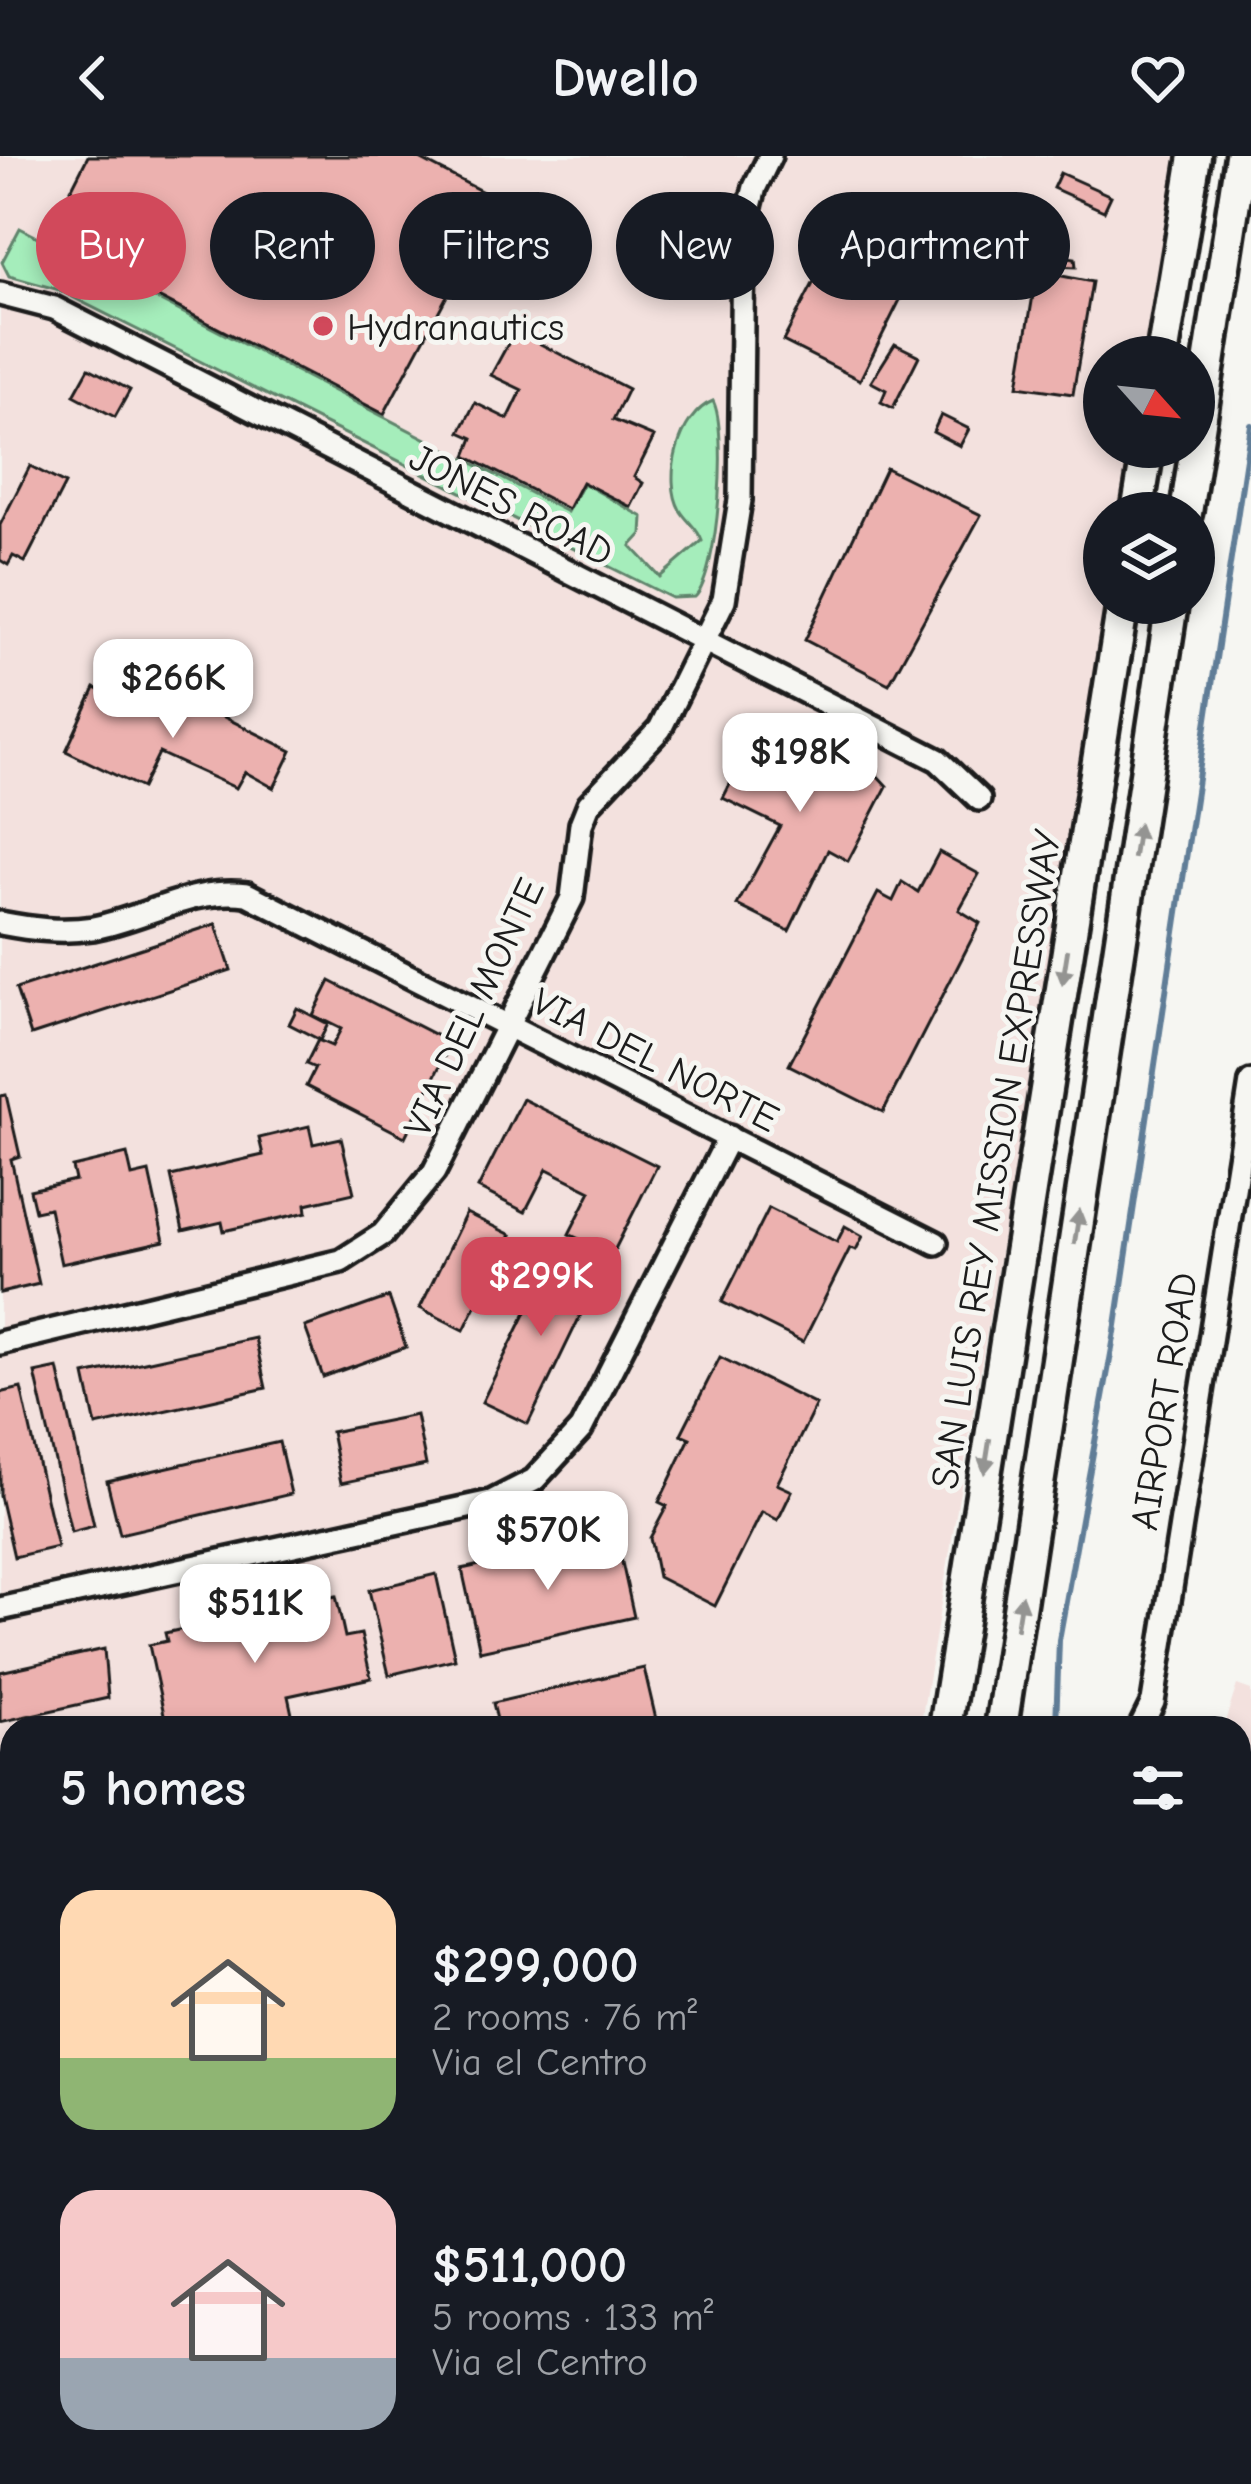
<!DOCTYPE html>
<meta charset="utf-8">
<style>
body{margin:0;font-family:"Comic Neue",sans-serif;background:#242831;color:#f1f3f6;height:100vh;display:flex;flex-direction:column;font-size:45px;white-space:nowrap}
*{box-sizing:border-box;margin:0}
p{font-size:39px;color:#9ea1a6}
.icon{flex:none;width:66px;height:66px;fill:none;stroke:currentColor;stroke-width:2;stroke-linecap:round;stroke-linejoin:round}
.map{position:relative;flex:1;overflow:hidden}
.panel{position:absolute;left:0px;top:1560px;width:1251px;height:768px;display:flex;flex-direction:column;background:#171b24;border-radius:36px 36px 0 0;box-shadow:0 6px 18px #0003}
.panel>*{flex:none}
.top-card{position:absolute;left:36px;top:36px;width:1179px;height:108px;display:flex;gap:24px}
.needle{width:78px;rotate:117deg}
.tools{position:absolute;left:1083px;top:180px;display:grid;gap:24px}
.tools a{display:grid;place-items:center;width:132px;height:132px;border-radius:50%;background:#171b24;box-shadow:0 6px 18px #0003;font-size:60px}
.price{position:absolute;translate:-50% -102px;padding:0 27px;border-radius:24px;background:#fff;color:#222;font-size:39px;line-height:78px;filter:drop-shadow(0 3px 6px #0008)}
.price::after{content:'';position:absolute;left:50%;top:72px;width:36px;height:27px;margin-left:-18px;background:inherit;clip-path:polygon(0 0,100% 0,50% 100%)}
.price.on{background:#d1495b;color:#fff}
ul{padding:0;list-style:none}
li{display:flex;align-items:center;gap:36px;height:300px;padding:0 60px}
li span{display:grid;place-items:center;flex:none;width:336px;height:240px;border-radius:36px;color:#555}
li>.icon{margin-inline-start:auto}
span .icon{width:144px;height:144px;fill:#fffc;stroke-width:1}
li b{font-size:51px}
h2{display:flex;justify-content:space-between;align-items:center;height:144px;padding:0 60px;font-size:51px}
.chip{padding:0 42px;border-radius:54px;background:#171b24;box-shadow:0 6px 18px #0003;font-size:42px;line-height:108px}
.chip.on{background:#d1495b;color:#fff}
header{display:flex;justify-content:space-between;align-items:center;height:156px;padding:0 60px;background:#171b24;font-size:54px;font-weight:600}
.map>svg:first-child{display:block}
.built{fill:#f3e1de}
.green{fill:#a5edbb;stroke:#60846c;stroke-width:3}
.lines{fill:none;stroke-linecap:round;stroke-linejoin:round}
.stream{stroke:#607d97;stroke-width:6}
.taxiway{stroke:#898987;stroke-width:51}
.building{fill:#ecb1af;stroke:#1c1c1c;stroke-width:3}
.minor-casing{stroke:#1c1c1c;stroke-width:30}
.highway-casing{stroke:#1c1c1c;stroke-width:39}
.minor{stroke:#f6f6f2;stroke-width:21}
.highway{stroke:#f6f6f2;stroke-width:30}
.oneway{fill:#949492}
.poi-dot{fill:#d1495b;stroke:#f6f6f2;stroke-width:4.5}
.labels{text-anchor:middle;stroke-width:10;stroke-linejoin:round;paint-order:stroke}
.poi-label{font-size:39px;fill:#1c1c1c;stroke:#f6f6f2;text-anchor:start}
.street-label{font-size:39px;fill:#1c1c1c;stroke:#f6f6f2}
</style>
<header><svg class="icon" aria-label="back" viewBox="0 0 24 24"><path d="M15 5l-7 7 7 7"/></svg>Dwello<svg class="icon" aria-label="heart" viewBox="0 0 24 24"><path d="M12 20l-8-8c-3-5 5-10 8-4 3-6 11-1 8 4z"/></svg></header>
<div class="map">
<svg width="1251" height="2328" viewBox="0 0 1251 2328">
<rect width="100%" height="100%" fill="#f6f6f2"/>
<filter id="ink" filterUnits="userSpaceOnUse"><feTurbulence type="fractalNoise" baseFrequency=".00833" numOctaves="2"/><feDisplacementMap in="SourceGraphic" scale="24" xChannelSelector="R" yChannelSelector="G"/><feConvolveMatrix kernelMatrix="1 2 1 2 8 2 1 2 1" color-interpolation-filters="sRGB"/></filter>
<g filter="url(#ink)">
<!-- built -->
<g class="built">
<polygon points="0,0 1185,0 1152,201 1104,201 1104,291 1136,291 1125,357 1104,357 1104,447 1110,447 920,1572 12,1572 12,2316 795,2316 793,2328 0,2328"/>
<polygon points="1237,1529 1251,1534 1251,2328 946,2328 948,2316 1239,2316 1239,1572 1223,1572"/>
</g>
<!-- green -->
<path class="green" d="M 20,72 L 567,356 L 583,327 L 643,361 L 642,378 L 631,390 L 660,421 L 702,385 C 698,372 687,366 680,354 C 663,323 678,259 713,245 C 728,272 719,417 695,441 L 672,442 L 56,133 L 9,120 L 2,106 Z"/>
<g class="lines">
<!-- stream -->
<polyline class="stream" points="1056,1570 1059,1484 1115,1176 1251,269"/>
<!-- taxiway -->
<g class="taxiway">
<polyline points="1239,2160 1251,2121"/>
<polyline points="1239,2252 1251,2255"/>
<polyline points="1188,2328 1192,2316"/>
</g>
</g>
<!-- building -->
<g class="building">
<polygon points="88,0 414,0 498,44 384,258 46,83"/>
<polygon points="1060,17 1111,40 1104,55 1053,32"/>
<polygon points="853,51 927,90 860,224 783,185"/>
<polygon points="954,68 980,82 976,91 981,93 972,110 967,108 958,130 947,125 952,115 934,106"/>
<polygon points="1036,96 1075,102 1076,111 1034,109"/>
<polygon points="1037,115 1092,126 1073,238 1018,230"/>
<polygon points="515,175 628,233 613,264 654,281 634,321 643,327 631,351 582,326 568,353 466,300 473,282 460,276 475,247 508,263 522,234 491,219"/>
<polygon points="895,188 919,200 893,252 881,246 886,234 871,226"/>
<polygon points="89,212 130,234 115,261 74,239"/>
<polygon points="941,259 969,273 960,290 933,276"/>
<polygon points="30,310 65,328 25,406 13,400 8,409 0,404 0,369"/>
<polygon points="886,312 981,359 889,528 805,484"/>
<polygon points="164,531 292,595 274,632 245,616 236,632 159,597 142,632 66,595 95,532 150,557"/>
<polygon points="764,562 875,617 887,630 848,705 828,694 789,775 737,749 780,670 723,642"/>
<polygon points="939,696 979,718 959,754 980,767 883,956 789,909 878,737 893,745 902,726 918,736"/>
<polygon points="216,768 231,814 31,879 16,833"/>
<polygon points="330,825 451,887 405,981 306,930 315,912 306,908 318,884 332,890 341,873 313,859"/>
<polygon points="297,852 328,868 320,884 289,868"/>
<polygon points="6,939 20,1000 11,1003 39,1128 0,1137 0,940"/>
<polygon points="523,943 657,1010 612,1099 569,1078 591,1035 547,1013 525,1056 478,1032"/>
<polygon points="309,970 313,988 341,982 354,1037 306,1048 307,1056 224,1075 222,1066 183,1075 171,1020 263,999 259,982"/>
<polygon points="127,998 132,1020 149,1016 164,1085 61,1108 49,1052 35,1055 30,1034 75,1024 72,1011"/>
<polygon points="769,1052 837,1086 845,1070 863,1080 856,1094 850,1092 803,1186 722,1146"/>
<polygon points="466,1057 511,1079 464,1174 420,1152"/>
<polygon points="555,1097 600,1119 528,1268 482,1246"/>
<polygon points="389,1141 406,1191 323,1221 305,1171"/>
<polygon points="255,1182 266,1232 96,1270 85,1219"/>
<polygon points="720,1201 816,1249 777,1328 792,1335 778,1364 762,1356 715,1450 658,1421 650,1382 667,1350 659,1346 690,1282 681,1278"/>
<polygon points="58,1212 94,1370 71,1376 35,1217"/>
<polygon points="21,1232 57,1391 14,1401 0,1340 0,1237"/>
<polygon points="416,1259 426,1309 341,1327 331,1276"/>
<polygon points="279,1286 291,1338 120,1378 107,1325"/>
<polygon points="616,1379 634,1461 480,1495 462,1413"/>
<polygon points="436,1418 455,1503 389,1519 369,1434"/>
<polygon points="336,1440 345,1481 361,1478 371,1522 288,1540 295,1572 167,1572 149,1489 167,1485 165,1477"/>
<polygon points="104,1493 108,1542 0,1566 0,1516"/>
<polygon points="644,1512 658,1572 499,1572 493,1547"/>
<polygon points="12,1604 12,1770 10,1771 0,1726 0,1607"/>
<polygon points="12,1849 12,1951 0,1954 0,1852"/>
<polygon points="12,2189 12,2251 0,2253 0,2192"/>
<polygon points="12,2300 12,2316 60,2316 63,2328 0,2328 0,2303"/>
<polygon points="221,2316 307,2316 309,2328 224,2328"/>
<polygon points="421,2316 557,2316 560,2328 460,2328 459,2323 424,2328"/>
<polygon points="593,2316 713,2316 712,2328 592,2328"/>
</g>
<g class="lines">
<!-- minor casing -->
<g class="minor-casing">
<g id="minor">
<polyline points="0,138 54,152 938,604 979,643"/>
<path d="M 0,767 C 32,773 61,777 93,772 C 146,762 192,731 247,738 L 936,1087"/>
<polyline points="0,1187 341,1105 383,1078 434,1016 572,742 581,668 589,648 660,573 724,444 740,344 743,78 755,31 770,0"/>
<polyline points="0,1453 491,1346 534,1324 581,1273 729,981"/>
<polyline points="1140,1572 1153,1546 1251,926"/>
<polyline points="0,1807 12,1805"/>
<polyline points="378,2316 381,2328"/>
<polyline points="757,2328 759,2316"/>
</g>
</g>
<!-- highway casing -->
<g class="highway-casing">
<g id="highway">
<polyline points="1162,201 1195,0"/>
<polyline points="1137,357 1148,291"/>
<polyline points="1186,357 1241,0"/>
<polyline points="945,1572 1123,447"/>
<polyline points="1001,1572 1172,447"/>
<polyline points="824,2328 826,2316"/>
<polyline points="878,2328 880,2316"/>
</g>
</g>
<!-- minor -->
<use href="#minor" class="minor"/>
<!-- highway -->
<use href="#highway" class="highway"/>
</g>
<!-- one-way arrows -->
<defs><path id="oneway-solid" d="M-6-.8H1V-3.2L6.5 0L1 3.2V.8H-6Z" transform="scale(3)"/></defs>
<g class="oneway">
<use href="#oneway-solid" transform="translate(1136 685) rotate(-81)"/>
<use href="#oneway-solid" transform="translate(1065 811) rotate(99)"/>
<use href="#oneway-solid" transform="translate(1077 1071) rotate(-81)"/>
<use href="#oneway-solid" transform="translate(987 1300) rotate(99)"/>
<use href="#oneway-solid" transform="translate(1019 1456) rotate(-81)"/>
</g>
</g>
<!-- markers -->
<circle class="poi-dot" cx="323" cy="170" r="12"/>
<g class="labels">
<!-- poi labels -->
<g class="poi-label">
<text x="347" y="184">Hydranautics</text>
</g>
<!-- street labels -->
<g class="street-label">
<text transform="translate(512 348) rotate(27)" y="14">JONES ROAD</text>
<text transform="translate(473 851) rotate(-65)" y="14">VIA DEL MONTE</text>
<text transform="translate(656 903) rotate(27)" y="14">VIA DEL NORTE</text>
<text transform="translate(995 1003) rotate(-81)" y="14">SAN LUIS REY MISSION EXPRESSWAY</text>
<text transform="translate(1163 1245) rotate(-81)" y="14">AIRPORT ROAD</text>
</g>
</g>
</svg>
<div class="tools">
<a><svg class="needle" viewBox="-14 -14 28 28"><path d="M0-13l5 13h-10z" fill="#e53935"/><path d="M0 13l5-13h-10z" fill="#9ea1a6"/></svg></a>
<a><svg class="icon" aria-label="layers" viewBox="0 0 24 24"><path d="M12 4l9 5-9 5-9-5zM3 14l9 5 9-5"/></svg></a>
</div>
<b class="price" style="left:173px;top:585px">$266K</b>
<b class="price" style="left:800px;top:659px">$198K</b>
<b class="price on" style="left:541px;top:1183px">$299K</b>
<b class="price" style="left:548px;top:1437px">$570K</b>
<b class="price" style="left:255px;top:1510px">$511K</b>
<div class="top-card">
<a class="chip on">Buy</a>
<a class="chip">Rent</a>
<a class="chip">Filters</a>
<a class="chip">New</a>
<a class="chip">Apartment</a>
</div>
<section class="panel">
<h2>5 homes<svg class="icon" aria-label="filters" viewBox="0 0 24 24"><path d="M4 7h16M4 17h16"/><circle cx="9" cy="7" r="2"/><circle cx="15" cy="17" r="2"/></svg></h2>
<ul>
<li><span style="background:linear-gradient(#ffd9b3 70%,#8fb573 0)"><svg class="icon" aria-label="home" viewBox="0 0 24 24"><path d="M3 11l9-7 9 7M6 9v11h12V9"/></svg></span><div><b>$299,000</b><p>2 rooms · 76 m²</p><p>Via el Centro</p></div></li>
<li><span style="background:linear-gradient(#f6c9c9 70%,#9aa5b1 0)"><svg class="icon" aria-label="home" viewBox="0 0 24 24"><path d="M3 11l9-7 9 7M6 9v11h12V9"/></svg></span><div><b>$511,000</b><p>5 rooms · 133 m²</p><p>Via el Centro</p></div></li>
</ul>
</section>
</div>
